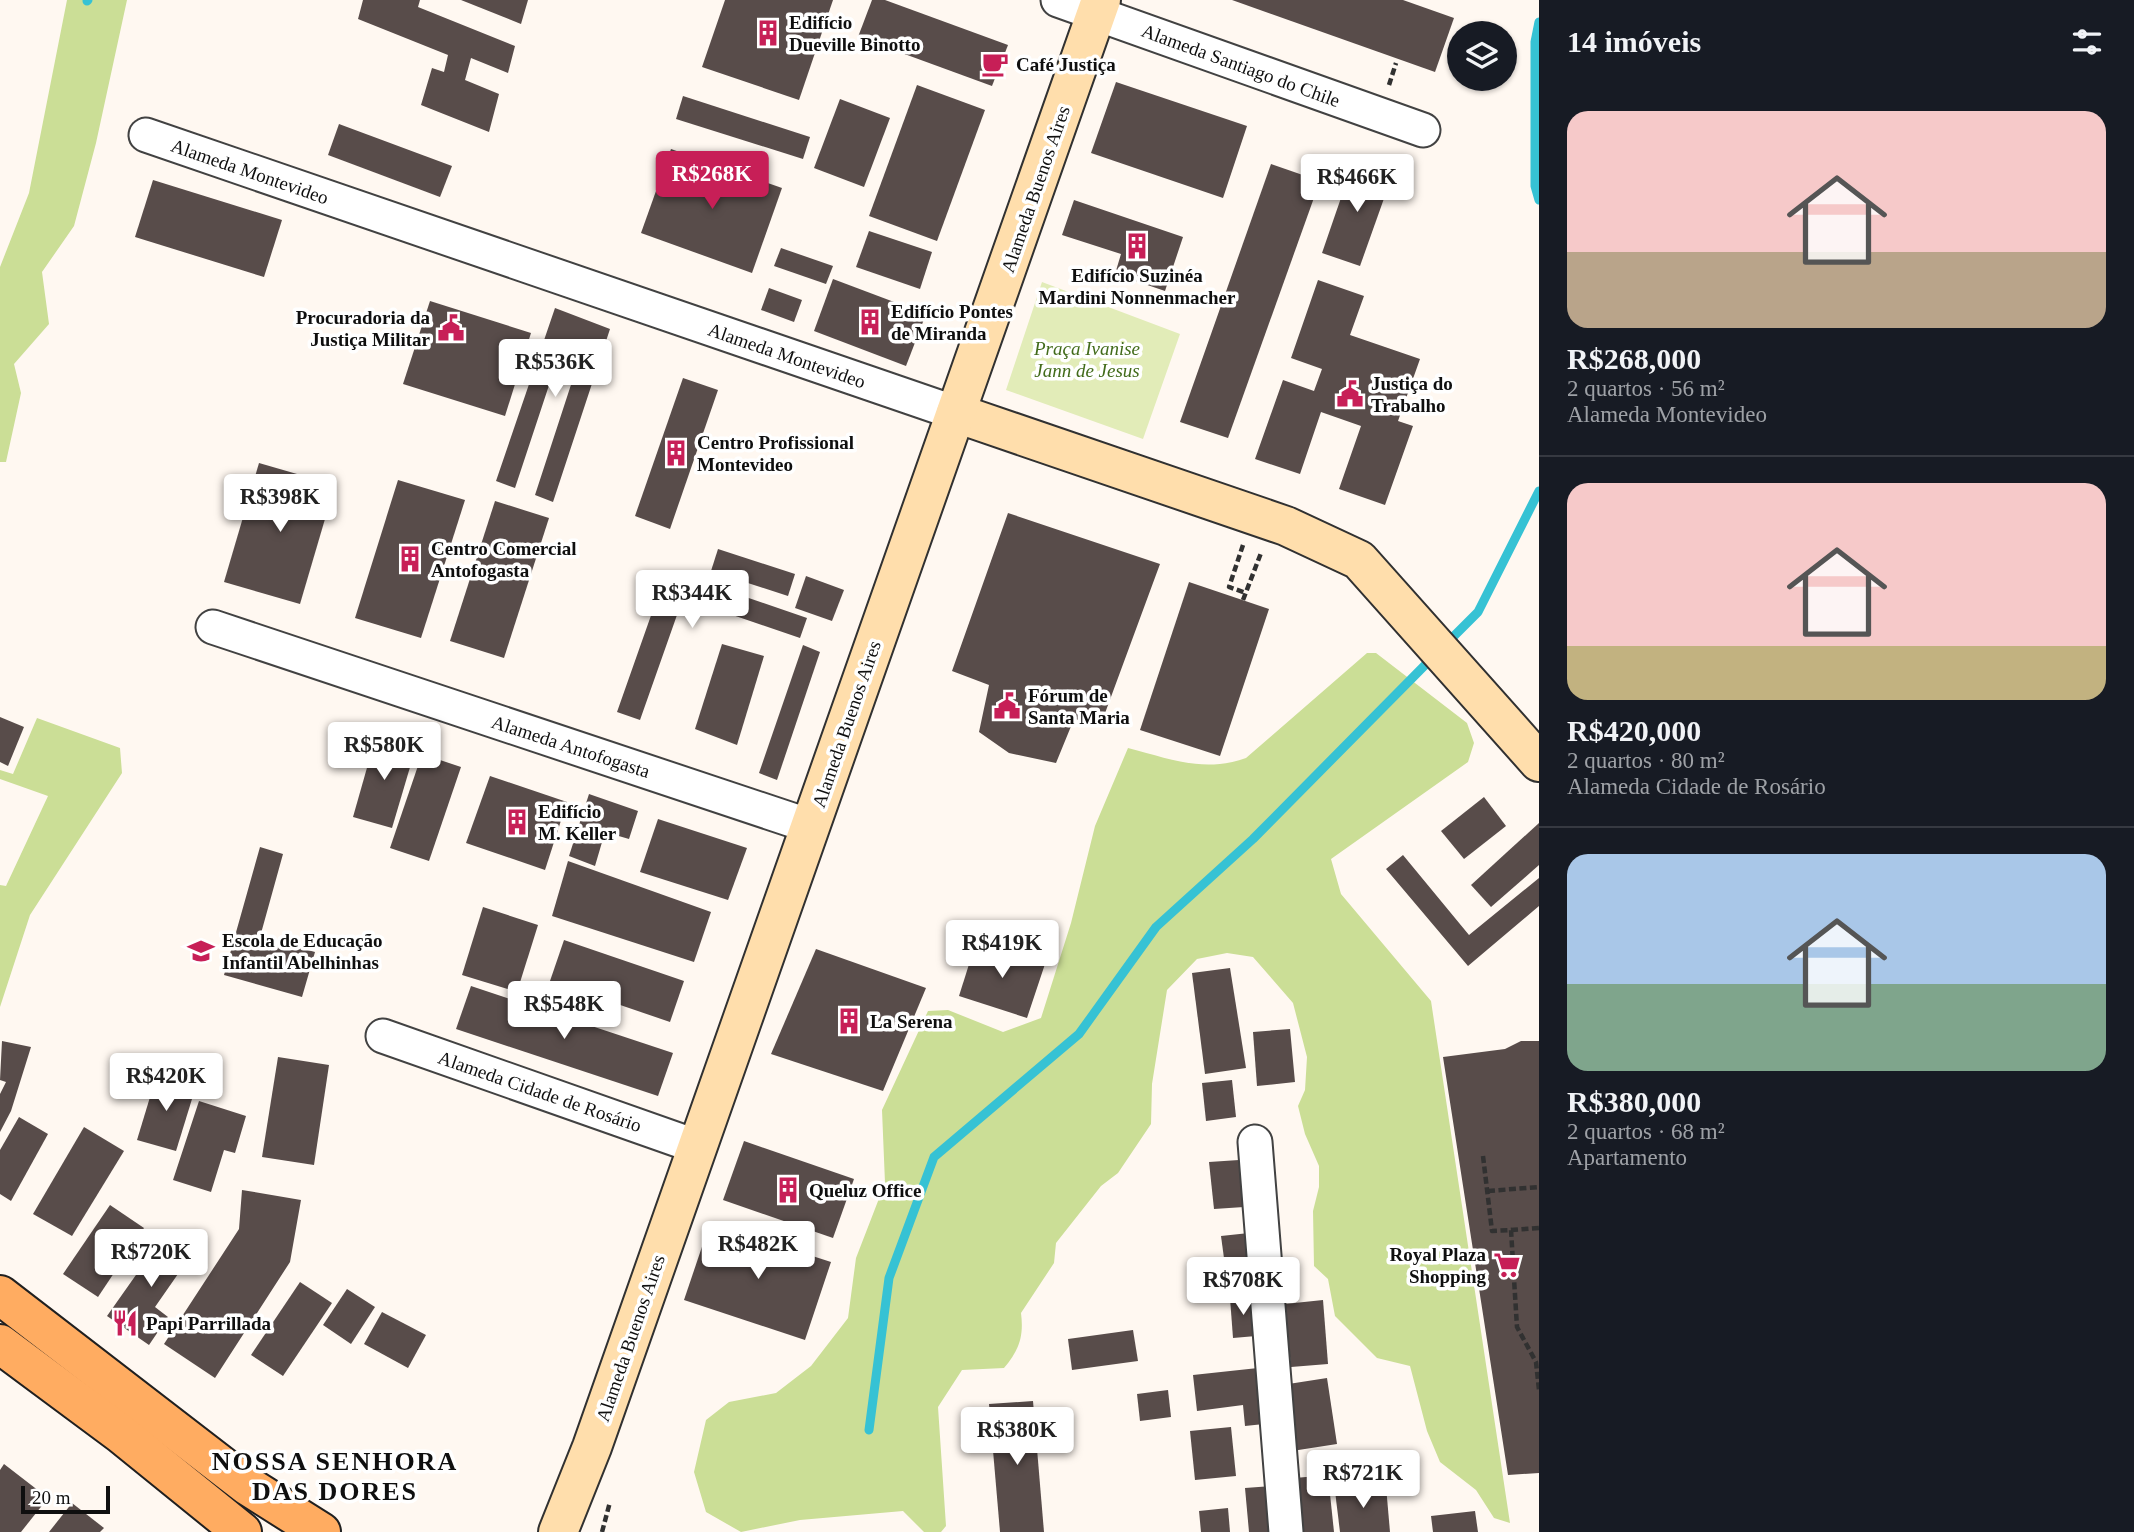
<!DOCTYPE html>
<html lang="pt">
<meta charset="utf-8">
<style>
body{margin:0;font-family:"Times New Roman",serif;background:#242831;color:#f1f3f6;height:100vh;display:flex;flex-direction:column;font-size:26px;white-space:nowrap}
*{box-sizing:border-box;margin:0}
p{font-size:23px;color:#9ea1a6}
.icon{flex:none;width:38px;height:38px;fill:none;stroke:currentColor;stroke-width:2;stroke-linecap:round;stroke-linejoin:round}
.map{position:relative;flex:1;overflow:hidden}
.drawer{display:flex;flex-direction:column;background:#171b24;width:595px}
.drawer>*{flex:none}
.buttons{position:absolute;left:1447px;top:21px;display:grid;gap:14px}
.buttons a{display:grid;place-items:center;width:70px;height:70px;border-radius:50%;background:#171b24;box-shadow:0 2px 5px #0004;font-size:35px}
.scale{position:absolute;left:21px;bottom:18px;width:89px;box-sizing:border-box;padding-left:7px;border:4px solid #0f0f0f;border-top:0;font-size:19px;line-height:24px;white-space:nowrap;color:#0f0f0f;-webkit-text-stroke:5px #fff;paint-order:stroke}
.price{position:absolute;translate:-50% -60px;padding:0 16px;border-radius:7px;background:#fff;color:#222;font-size:23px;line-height:46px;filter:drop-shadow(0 2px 4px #0008)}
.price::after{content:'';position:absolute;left:50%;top:42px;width:21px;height:16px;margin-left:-10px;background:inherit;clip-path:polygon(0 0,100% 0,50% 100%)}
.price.on{background:#c71f57;color:#fff}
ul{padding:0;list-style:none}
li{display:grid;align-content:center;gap:14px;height:371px;padding:0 28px}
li+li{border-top:2px solid #363941}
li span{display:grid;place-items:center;height:217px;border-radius:21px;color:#555}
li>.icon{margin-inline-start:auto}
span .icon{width:126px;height:126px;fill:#fffc;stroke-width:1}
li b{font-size:30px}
h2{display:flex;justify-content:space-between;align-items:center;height:84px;padding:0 28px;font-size:30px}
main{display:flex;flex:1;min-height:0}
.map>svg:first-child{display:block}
.green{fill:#e2ecb8}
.forest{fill:#cbde96}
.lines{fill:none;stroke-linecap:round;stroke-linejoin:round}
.stream{stroke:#36c2d4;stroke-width:9}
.building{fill:#584c4a}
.street-casing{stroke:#424242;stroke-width:37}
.secondary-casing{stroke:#313131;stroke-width:42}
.primary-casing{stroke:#202020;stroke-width:42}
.path{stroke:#313131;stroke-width:4.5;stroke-dasharray:7 3.5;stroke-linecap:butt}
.street{stroke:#fff;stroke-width:33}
.secondary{stroke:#ffdeac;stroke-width:38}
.primary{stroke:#ffac61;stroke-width:38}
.labels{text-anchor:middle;stroke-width:7;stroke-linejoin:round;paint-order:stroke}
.poi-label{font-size:19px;font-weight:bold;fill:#0f0f0f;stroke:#fff;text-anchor:start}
.street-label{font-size:19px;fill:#0f0f0f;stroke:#fff}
.park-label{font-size:19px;font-style:italic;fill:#426b1b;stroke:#fff}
.district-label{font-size:26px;font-weight:bold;letter-spacing:2px;fill:#0f0f0f;stroke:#fff}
</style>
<main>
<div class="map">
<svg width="1539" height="1532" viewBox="0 0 1539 1532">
<rect width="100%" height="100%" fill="#fff8f1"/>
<!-- green -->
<polygon class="green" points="1042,282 1180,334 1143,439 1006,390"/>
<!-- forest -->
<g class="forest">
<polygon points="67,0 127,0 96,143 74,226 42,272 49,324 14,364 21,393 6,462 0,462 0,267 29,193"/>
<path d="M 1367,653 L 1376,653 L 1467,723 L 1474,743 L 1468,762 L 1331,859 L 1341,894 L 1431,1001 L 1510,1523 L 1494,1518 L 1476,1490 L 1440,1462 L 1427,1431 L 1410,1366 L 1377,1358 L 1335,1316 L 1328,1279 L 1314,1266 L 1313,1211 L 1319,1187 L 1319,1166 L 1305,1134 L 1298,1106 L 1305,1090 L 1307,1057 L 1293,1003 L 1253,957 L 1227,953 L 1197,959 L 1167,990 L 1152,1084 L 1151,1124 L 1118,1173 L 1101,1186 L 1056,1243 L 1054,1263 L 1021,1313 C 1024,1337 1019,1350 1004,1368 L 962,1370 L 938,1407 L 946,1526 L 941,1532 L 924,1532 L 903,1511 L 800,1520 L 741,1532 L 706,1512 L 694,1472 L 706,1420 L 729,1402 L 776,1393 L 811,1366 L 848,1318 L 856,1258 L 885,1183 L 882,1110 L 928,1011 L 948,1010 L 1003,1032 L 1041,1018 L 1071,923 L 1095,826 L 1128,748 C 1171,759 1203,773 1246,758 Z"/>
<polygon points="37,718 120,748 122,773 30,915 0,1007 0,885 6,886 48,796 0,779 0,770 13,774"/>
</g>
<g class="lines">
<!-- stream -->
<g class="stream">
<polyline points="87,1 88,0"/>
<polyline points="1539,22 1535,42 1535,186 1539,200"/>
<polyline points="1446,644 1478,612 1539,491"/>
<polyline points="869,1430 889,1278 934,1157 1079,1034 1156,927 1253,839 1434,656"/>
</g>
</g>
<!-- building -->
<g class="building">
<polygon points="363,0 420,0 418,7 515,46 508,73 471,58 465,80 499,94 489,132 421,105 432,68 444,72 448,55 358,19"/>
<polygon points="461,0 528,0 521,24"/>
<polygon points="725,0 833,0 799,100 702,67"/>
<polygon points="872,0 885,0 1008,45 992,86 858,37"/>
<polygon points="1232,0 1403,0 1454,18 1435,72"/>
<polygon points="1116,82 1247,126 1223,198 1091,153"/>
<polygon points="917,85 985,110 937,241 869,216"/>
<polygon points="683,96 810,137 803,159 676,119"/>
<polygon points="840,99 890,118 864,187 814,168"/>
<polygon points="339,124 452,166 440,197 328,155"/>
<polygon points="671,149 782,188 752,273 641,233"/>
<polygon points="1353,163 1392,176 1360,266 1322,253"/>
<polygon points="1271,164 1320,181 1228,438 1180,422"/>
<polygon points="153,180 282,220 264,277 135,237"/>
<polygon points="1074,200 1183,237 1165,291 1115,274 1121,254 1062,235"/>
<polygon points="869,231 932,252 920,289 856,267"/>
<polygon points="781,248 833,266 826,284 774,266"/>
<polygon points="833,279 926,314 906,366 814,331"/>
<polygon points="1318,280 1364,296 1350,335 1420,359 1398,421 1413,426 1385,505 1339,489 1361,426 1321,412 1300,474 1255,459 1283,380 1314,391 1322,369 1291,358"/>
<polygon points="769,288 802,300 794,322 761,310"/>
<polygon points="430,301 531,333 505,416 403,384"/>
<polygon points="555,308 610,329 553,502 535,495 581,354 562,346 515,488 496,481"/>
<polygon points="683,378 718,390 670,529 635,516"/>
<polygon points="259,463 335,485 300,604 224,582"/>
<polygon points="398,480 465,500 421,638 355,618"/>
<polygon points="495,501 549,518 504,658 450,641"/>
<polygon points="1008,513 1160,564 1101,724 1074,719 1056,763 1009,753 979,732 989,685 952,671"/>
<polygon points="718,549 795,574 788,596 711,571"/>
<polygon points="667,570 807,618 800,638 683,598 640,720 617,712"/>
<polygon points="806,576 844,590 832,621 795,608"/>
<polygon points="1189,582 1269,609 1220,756 1140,730"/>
<polygon points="722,644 764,656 737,745 695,729"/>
<polygon points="803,645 820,652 777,780 759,773"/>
<polygon points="0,717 24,727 8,766 0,762"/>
<polygon points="376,736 416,747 392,828 353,817"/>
<polygon points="422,754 461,767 429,861 390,848"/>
<polygon points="490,776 567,802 545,870 466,843"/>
<polygon points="589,794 638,811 629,839 605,832 595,866 569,856"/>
<polygon points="1484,797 1506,826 1464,859 1441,831"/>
<polygon points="658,819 747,848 728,900 640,872"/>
<polygon points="1539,823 1539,865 1491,907 1471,885"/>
<polygon points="260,847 283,854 260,937 315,952 302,997 224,975"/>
<polygon points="1403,855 1469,935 1539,878 1539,906 1468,966 1386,869"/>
<polygon points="568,861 711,912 694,962 552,916"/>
<polygon points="483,907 538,925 517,992 462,975"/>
<polygon points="564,940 684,981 670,1022 550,981"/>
<polygon points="976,942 1045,964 1027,1018 959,996"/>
<polygon points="816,949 926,988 883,1091 771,1054"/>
<polygon points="1230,968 1246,1068 1205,1074 1192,973"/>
<polygon points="471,986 673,1053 658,1096 456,1029"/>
<polygon points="1290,1029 1295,1082 1257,1086 1253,1032"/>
<polygon points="2,1041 31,1047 11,1111 0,1132 0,1094 6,1082 0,1080"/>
<polygon points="1521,1041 1539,1041 1539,1473 1508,1475 1443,1057 1505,1049"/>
<polygon points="278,1057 329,1065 314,1165 262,1157"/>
<polygon points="157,1074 196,1086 176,1151 137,1140"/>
<polygon points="1232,1080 1236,1117 1206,1121 1202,1083"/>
<polygon points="199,1101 246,1116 235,1153 224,1150 211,1192 173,1180"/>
<polygon points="19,1117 48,1134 11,1201 0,1194 0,1150"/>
<polygon points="84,1127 124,1151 72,1236 33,1214"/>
<polygon points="744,1141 854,1179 833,1238 723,1200"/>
<polygon points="1239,1160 1244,1207 1214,1209 1209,1162"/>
<polygon points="242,1190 301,1200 290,1262 215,1378 164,1344 239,1229"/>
<polygon points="110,1205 144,1228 98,1297 63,1274"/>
<polygon points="710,1223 831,1262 805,1340 684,1300"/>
<polygon points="167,1231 194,1251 155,1307 168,1317 149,1345 107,1316"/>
<polygon points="1249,1233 1253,1270 1226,1273 1221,1236"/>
<polygon points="300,1282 332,1303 283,1376 251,1355"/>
<polygon points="347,1289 375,1307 351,1344 323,1325"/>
<polygon points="1253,1297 1256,1336 1233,1338 1230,1298"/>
<polygon points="1323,1300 1328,1364 1291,1367 1285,1304"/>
<polygon points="382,1312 426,1335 408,1368 364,1344"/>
<polygon points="1133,1330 1138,1361 1072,1370 1068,1339"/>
<polygon points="1258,1368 1264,1424 1245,1426 1243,1405 1197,1411 1193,1375"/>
<polygon points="1327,1378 1337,1444 1292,1451 1282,1385"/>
<polygon points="1168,1390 1171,1417 1140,1421 1137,1394"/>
<polygon points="1033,1401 1044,1532 1000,1532 989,1404"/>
<polygon points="1231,1427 1236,1476 1195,1480 1190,1431"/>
<polygon points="4,1464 48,1498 21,1532 0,1532 0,1470"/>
<polygon points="1328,1475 1334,1532 1290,1532 1284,1479"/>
<polygon points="1273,1486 1277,1532 1249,1532 1245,1488"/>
<polygon points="1386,1486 1390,1532 1340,1532 1335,1491"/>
<polygon points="72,1503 104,1528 100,1532 49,1532"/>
<polygon points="1228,1508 1230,1532 1201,1532 1199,1511"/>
<polygon points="1475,1511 1478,1532 1433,1532 1431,1516"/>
</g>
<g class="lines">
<!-- street casing -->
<g class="street-casing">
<g id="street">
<polyline points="1058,0 1423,130"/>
<polyline points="146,135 956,413"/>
<polyline points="213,627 810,826"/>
<polyline points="383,1036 698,1147"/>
<polyline points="1255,1142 1286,1532"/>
</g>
</g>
<!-- secondary casing -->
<g class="secondary-casing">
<g id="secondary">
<polyline points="956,413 1286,526 1359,560 1539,762"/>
<polyline points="558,1532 592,1447 1101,0"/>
</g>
</g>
<!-- primary casing -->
<g class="primary-casing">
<g id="primary">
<polyline points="0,1295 248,1486 321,1532"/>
<polyline points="0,1344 121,1434 242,1532"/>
</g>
</g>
<!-- path -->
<g class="path">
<polyline points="1389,85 1396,63"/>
<polyline points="1243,545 1229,587 1246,593"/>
<polyline points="1243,600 1261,553"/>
<polyline points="1483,1156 1492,1231 1511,1230 1517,1327 1536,1362 1539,1390"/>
<polyline points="1488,1191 1539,1187"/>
<polyline points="1511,1230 1539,1228"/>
<polyline points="602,1532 610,1502"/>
</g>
<!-- street -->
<use href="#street" class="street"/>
<!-- secondary -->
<use href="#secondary" class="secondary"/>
<!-- primary -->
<use href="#primary" class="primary"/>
</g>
<!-- icons -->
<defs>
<g id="building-bare" transform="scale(2.1)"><path d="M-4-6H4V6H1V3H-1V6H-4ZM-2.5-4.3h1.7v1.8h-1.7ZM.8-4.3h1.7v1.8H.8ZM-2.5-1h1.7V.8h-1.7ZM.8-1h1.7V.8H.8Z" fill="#c71f57" stroke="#fff" stroke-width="2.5" paint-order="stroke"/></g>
<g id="cafe-bare" transform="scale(2.1)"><path d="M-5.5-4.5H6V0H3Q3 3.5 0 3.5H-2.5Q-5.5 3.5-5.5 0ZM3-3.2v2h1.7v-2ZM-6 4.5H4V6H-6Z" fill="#c71f57" stroke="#fff" stroke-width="2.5" paint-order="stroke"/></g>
<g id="civic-bare" transform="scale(2.1)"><path d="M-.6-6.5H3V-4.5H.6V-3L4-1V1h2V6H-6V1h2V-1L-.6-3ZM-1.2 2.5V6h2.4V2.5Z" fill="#c71f57" stroke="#fff" stroke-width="2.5" paint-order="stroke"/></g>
<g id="school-bare" transform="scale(2.1)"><path d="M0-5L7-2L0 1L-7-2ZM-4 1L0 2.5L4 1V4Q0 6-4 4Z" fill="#c71f57" stroke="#fff" stroke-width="2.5" paint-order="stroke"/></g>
<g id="supermarket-bare" transform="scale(2.1)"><path d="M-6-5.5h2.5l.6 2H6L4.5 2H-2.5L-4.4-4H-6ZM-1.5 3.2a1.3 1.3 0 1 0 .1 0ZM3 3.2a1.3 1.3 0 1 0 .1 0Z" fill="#c71f57" stroke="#fff" stroke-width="2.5" paint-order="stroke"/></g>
<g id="restaurant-bare" transform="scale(2.1)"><path d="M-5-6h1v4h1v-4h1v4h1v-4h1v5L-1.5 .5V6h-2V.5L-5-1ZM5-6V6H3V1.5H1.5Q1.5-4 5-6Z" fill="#c71f57" stroke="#fff" stroke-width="2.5" paint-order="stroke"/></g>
</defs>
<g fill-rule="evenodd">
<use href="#building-bare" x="768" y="33"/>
<use href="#cafe-bare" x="995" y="64"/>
<use href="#building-bare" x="1137" y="246"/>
<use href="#building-bare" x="870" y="322"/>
<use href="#civic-bare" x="451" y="328"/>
<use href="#civic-bare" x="1350" y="394"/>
<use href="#building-bare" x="676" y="453"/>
<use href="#building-bare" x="410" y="559"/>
<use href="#civic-bare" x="1007" y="706"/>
<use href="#building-bare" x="517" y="822"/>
<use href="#school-bare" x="201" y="951"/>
<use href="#building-bare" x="849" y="1021"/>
<use href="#building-bare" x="788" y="1190"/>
<use href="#supermarket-bare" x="1507" y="1265"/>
<use href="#restaurant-bare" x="125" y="1323"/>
</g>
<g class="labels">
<!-- poi labels -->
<g class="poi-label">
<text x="789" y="29">Edifício<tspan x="789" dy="22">Dueville Binotto</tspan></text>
<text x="1016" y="71">Café Justiça</text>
<text x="1137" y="282" text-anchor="middle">Edifício Suzinéa<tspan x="1137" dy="22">Mardini Nonnenmacher</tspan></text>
<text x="891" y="318">Edifício Pontes<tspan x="891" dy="22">de Miranda</tspan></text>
<text x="430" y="324" text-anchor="end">Procuradoria da<tspan x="430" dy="22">Justiça Militar</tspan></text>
<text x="1371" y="390">Justiça do<tspan x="1371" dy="22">Trabalho</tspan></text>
<text x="697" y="449">Centro Profissional<tspan x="697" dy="22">Montevideo</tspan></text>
<text x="431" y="555">Centro Comercial<tspan x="431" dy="22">Antofogasta</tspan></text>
<text x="1028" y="702">Fórum de<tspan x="1028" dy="22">Santa Maria</tspan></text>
<text x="538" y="818">Edifício<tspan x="538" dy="22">M. Keller</tspan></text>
<text x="222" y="947">Escola de Educação<tspan x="222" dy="22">Infantil Abelhinhas</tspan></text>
<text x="870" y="1028">La Serena</text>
<text x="809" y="1197">Queluz Office</text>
<text x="1486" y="1261" text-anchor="end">Royal Plaza<tspan x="1486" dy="22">Shopping</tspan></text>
<text x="146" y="1330">Papi Parrillada</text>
</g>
<!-- street labels -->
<g class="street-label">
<text transform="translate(1241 65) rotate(20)" y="7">Alameda Santiago do Chile</text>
<text transform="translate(250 171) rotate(19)" y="7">Alameda Montevideo</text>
<text transform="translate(1035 189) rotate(-71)" y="7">Alameda Buenos Aires</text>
<text transform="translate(787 355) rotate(19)" y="7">Alameda Montevideo</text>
<text transform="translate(846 724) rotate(-71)" y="7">Alameda Buenos Aires</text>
<text transform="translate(571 746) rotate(18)" y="7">Alameda Antofogasta</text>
<text transform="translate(540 1091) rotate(19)" y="7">Alameda Cidade de Rosário</text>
<text transform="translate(630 1338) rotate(-71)" y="7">Alameda Buenos Aires</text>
</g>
<!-- park labels -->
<g class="park-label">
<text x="1087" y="355">Praça Ivanise<tspan x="1087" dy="22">Jann de Jesus</tspan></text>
</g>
<!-- district labels -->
<g class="district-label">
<text x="335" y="1470">NOSSA SENHORA<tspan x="335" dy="30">DAS DORES</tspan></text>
</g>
</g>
</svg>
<div class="buttons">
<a><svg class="icon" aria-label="layers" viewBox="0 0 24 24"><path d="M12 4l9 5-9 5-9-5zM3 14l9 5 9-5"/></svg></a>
</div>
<div class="scale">20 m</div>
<b class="price on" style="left:712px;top:211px">R$268K</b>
<b class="price" style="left:1357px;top:214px">R$466K</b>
<b class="price" style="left:555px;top:399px">R$536K</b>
<b class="price" style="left:280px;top:534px">R$398K</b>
<b class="price" style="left:692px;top:630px">R$344K</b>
<b class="price" style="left:384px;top:782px">R$580K</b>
<b class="price" style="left:1002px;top:980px">R$419K</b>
<b class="price" style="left:564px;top:1041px">R$548K</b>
<b class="price" style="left:166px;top:1113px">R$420K</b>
<b class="price" style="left:758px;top:1281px">R$482K</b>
<b class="price" style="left:151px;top:1289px">R$720K</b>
<b class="price" style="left:1243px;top:1317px">R$708K</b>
<b class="price" style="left:1017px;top:1467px">R$380K</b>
<b class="price" style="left:1363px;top:1510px">R$721K</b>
</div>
<section class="drawer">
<h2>14 imóveis<svg class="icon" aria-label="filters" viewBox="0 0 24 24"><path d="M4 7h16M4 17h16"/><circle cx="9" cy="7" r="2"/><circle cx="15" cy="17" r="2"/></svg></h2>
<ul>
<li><span style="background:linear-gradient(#f6c9c9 65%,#b9a48a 0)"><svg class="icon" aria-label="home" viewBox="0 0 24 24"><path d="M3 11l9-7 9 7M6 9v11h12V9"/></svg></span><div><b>R$268,000</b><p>2 quartos · 56 m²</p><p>Alameda Montevideo</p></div></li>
<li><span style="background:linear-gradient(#f6c9c9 75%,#c2b280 0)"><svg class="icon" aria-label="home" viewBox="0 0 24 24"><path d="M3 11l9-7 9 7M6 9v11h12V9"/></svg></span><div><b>R$420,000</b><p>2 quartos · 80 m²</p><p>Alameda Cidade de Rosário</p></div></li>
<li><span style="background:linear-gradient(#a9c7e8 60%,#7fa58c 0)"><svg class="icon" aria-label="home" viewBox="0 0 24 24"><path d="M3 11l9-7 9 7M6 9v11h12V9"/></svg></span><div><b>R$380,000</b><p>2 quartos · 68 m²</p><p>Apartamento</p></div></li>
</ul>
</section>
</main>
